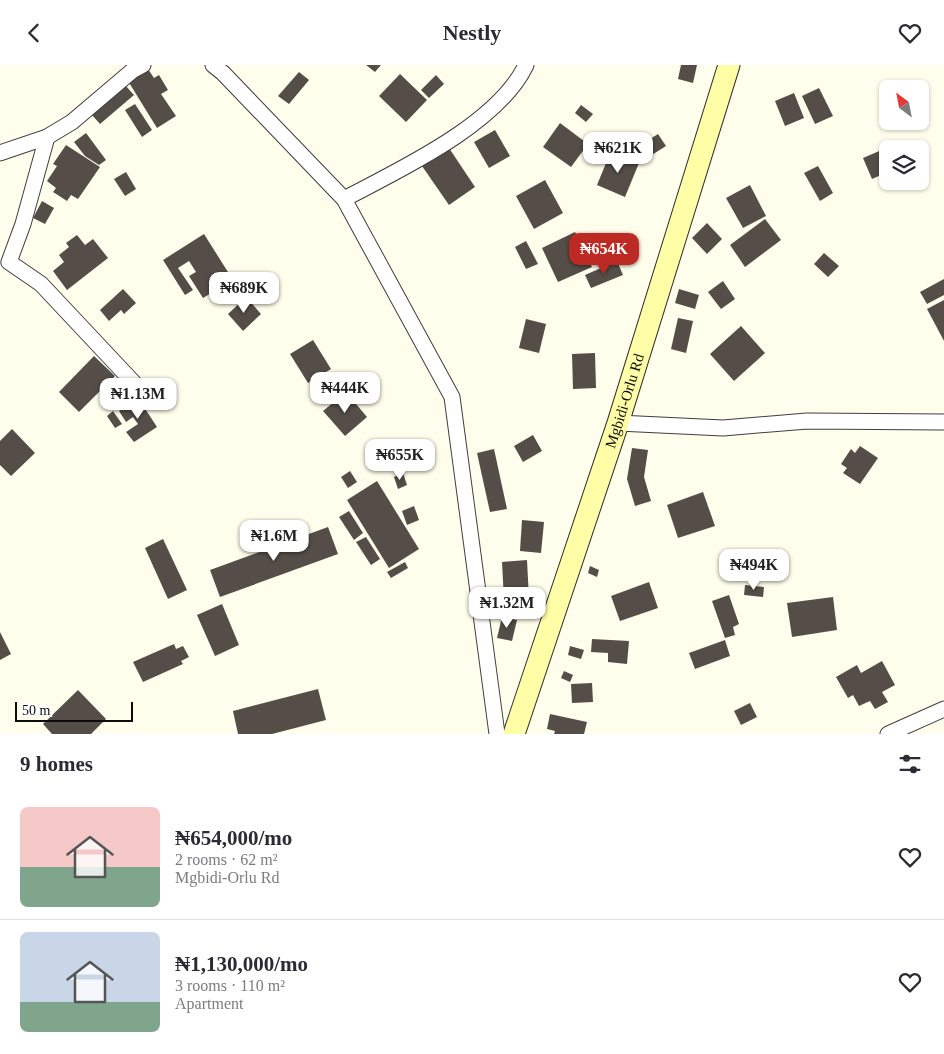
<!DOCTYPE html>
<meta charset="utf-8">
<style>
body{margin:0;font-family:"Times New Roman",serif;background:#f7f7f7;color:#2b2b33;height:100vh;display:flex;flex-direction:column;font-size:19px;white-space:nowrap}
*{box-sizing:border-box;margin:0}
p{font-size:16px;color:#7c7c81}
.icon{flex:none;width:28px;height:28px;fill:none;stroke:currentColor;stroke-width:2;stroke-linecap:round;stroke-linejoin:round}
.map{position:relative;height:669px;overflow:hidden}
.drawer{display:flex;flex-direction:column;background:#fff;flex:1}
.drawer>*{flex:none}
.needle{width:32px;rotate:328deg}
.fabs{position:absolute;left:879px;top:15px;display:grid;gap:10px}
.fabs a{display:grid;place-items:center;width:50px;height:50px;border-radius:8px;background:#fff;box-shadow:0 1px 4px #0004;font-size:25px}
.scale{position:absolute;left:15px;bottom:12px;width:118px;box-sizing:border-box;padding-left:5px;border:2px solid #0c0c0c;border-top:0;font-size:14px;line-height:18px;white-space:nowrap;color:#0c0c0c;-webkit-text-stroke:4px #fff;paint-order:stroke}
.price{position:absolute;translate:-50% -42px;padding:0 11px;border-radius:10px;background:#fff;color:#222;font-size:16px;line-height:32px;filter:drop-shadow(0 1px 2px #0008)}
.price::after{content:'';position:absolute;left:50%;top:30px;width:15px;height:11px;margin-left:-8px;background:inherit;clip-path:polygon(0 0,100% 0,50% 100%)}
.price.selected{background:#bd2a23;color:#fff}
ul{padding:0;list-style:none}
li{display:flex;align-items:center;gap:15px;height:125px;padding:0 20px}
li+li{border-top:1px solid #e1e1e2}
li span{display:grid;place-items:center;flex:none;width:140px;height:100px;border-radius:8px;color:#555}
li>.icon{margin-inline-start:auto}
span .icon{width:60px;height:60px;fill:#fffc;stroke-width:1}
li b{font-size:21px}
h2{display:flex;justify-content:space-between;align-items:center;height:60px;padding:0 20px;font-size:21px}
header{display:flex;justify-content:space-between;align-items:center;height:65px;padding:0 20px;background:#fff;font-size:22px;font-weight:700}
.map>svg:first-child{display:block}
.building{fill:#554e48}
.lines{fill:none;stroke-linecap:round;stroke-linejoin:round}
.minor-casing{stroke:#3f3f3f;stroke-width:17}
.secondary-casing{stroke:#2e2e2e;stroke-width:23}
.minor{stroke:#fff;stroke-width:15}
.secondary{stroke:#fffda6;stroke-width:21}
.labels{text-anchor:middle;stroke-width:5;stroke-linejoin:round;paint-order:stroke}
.street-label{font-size:15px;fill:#0c0c0c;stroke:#fff}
</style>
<header><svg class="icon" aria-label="back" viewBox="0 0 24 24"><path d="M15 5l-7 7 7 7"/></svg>Nestly<svg class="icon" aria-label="heart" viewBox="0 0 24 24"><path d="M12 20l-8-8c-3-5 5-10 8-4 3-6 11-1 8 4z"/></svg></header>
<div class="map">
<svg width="944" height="669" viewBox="0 0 944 669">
<rect width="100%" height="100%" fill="#fffdeb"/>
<!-- building -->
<g class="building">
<polygon points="366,0 381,0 375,7"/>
<polygon points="681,0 697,0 693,18 678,14"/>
<polygon points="148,4 154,13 159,10 168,25 161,29 176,51 157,63 128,16"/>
<polygon points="299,7 309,15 289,39 278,31"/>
<polygon points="400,9 427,35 406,57 379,31"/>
<polygon points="436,10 444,19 429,33 421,25"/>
<polygon points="125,20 134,30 100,59 92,50"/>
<polygon points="819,23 833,51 815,59 802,31"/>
<polygon points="794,28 804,53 785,61 775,36"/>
<polygon points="135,39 152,65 142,72 125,45"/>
<polygon points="581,40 593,49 586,57 575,48"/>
<polygon points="560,58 588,79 571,102 543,82"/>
<polygon points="495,65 510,91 489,103 474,77"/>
<polygon points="86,68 106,95 99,100 85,91 74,77"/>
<polygon points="658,69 666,81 647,93 639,81"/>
<polygon points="66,80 100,102 78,134 71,130 67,136 53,127 56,123 47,116 57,101 53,99"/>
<polygon points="891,81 892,84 888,84 888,107 872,114 863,93"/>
<polygon points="449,83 475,122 449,140 422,101"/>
<polygon points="611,86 639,98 625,132 597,120"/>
<polygon points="818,101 833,128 820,136 804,108"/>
<polygon points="126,107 136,124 125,131 114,114"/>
<polygon points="545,115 563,148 534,164 516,131"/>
<polygon points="750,120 766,151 743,163 726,133"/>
<polygon points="42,136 54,143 45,159 33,153"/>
<polygon points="765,154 781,175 745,202 730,180"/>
<polygon points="707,158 722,174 707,189 692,173"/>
<polygon points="575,167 592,202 558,217 542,183"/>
<polygon points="204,169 233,215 203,233 189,211 196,207 189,196 178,203 193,225 185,230 163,195"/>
<polygon points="77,170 85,180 93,174 108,193 67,225 53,206 64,197 59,190 69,182 66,178"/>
<polygon points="526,176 538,199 526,204 515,182"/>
<polygon points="824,188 839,201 828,212 814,199"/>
<polygon points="617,196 623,210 591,223 585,210"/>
<polygon points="944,214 944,230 927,239 920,227"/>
<polygon points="723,216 735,234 721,244 708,227"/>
<polygon points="123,224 136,238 124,249 121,245 109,256 100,245"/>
<polygon points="679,224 699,230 695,244 675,238"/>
<polygon points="246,232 261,249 243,266 228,249"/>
<polygon points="944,235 944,276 927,244"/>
<polygon points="678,253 693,256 686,288 671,284"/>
<polygon points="526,254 546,259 539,288 519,283"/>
<polygon points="741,261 765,288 734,316 710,289"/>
<polygon points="313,275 331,304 308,318 290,289"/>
<polygon points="595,288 596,323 573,324 572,289"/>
<polygon points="94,291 115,311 79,347 59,327"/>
<polygon points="346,327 367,352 345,371 323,346"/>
<polygon points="138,333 157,362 134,377 126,367 138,359 133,352 126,357 119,346"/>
<polygon points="113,346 122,359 115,363 107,351"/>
<polygon points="12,364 35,388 11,411 0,400 0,376"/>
<polygon points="533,370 542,386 523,397 514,381"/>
<polygon points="860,381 878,393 860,419 843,408 847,403 841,399 851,384 855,388"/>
<polygon points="632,383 648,385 644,412 651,436 635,441 627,414"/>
<polygon points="494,384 507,444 490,447 477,388"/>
<polygon points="350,406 357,417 348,423 341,412"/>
<polygon points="403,408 407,420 398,424 394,412"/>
<polygon points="377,416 419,484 389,503 347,435"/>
<polygon points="703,427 715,461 678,473 667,440"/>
<polygon points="414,441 419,455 407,460 402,446"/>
<polygon points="349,446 363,468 354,475 339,452"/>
<polygon points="522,455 544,457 541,488 520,486"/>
<polygon points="328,462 338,489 220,532 210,505"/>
<polygon points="366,472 380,494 371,500 356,477"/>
<polygon points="163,474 187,525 168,534 145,483"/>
<polygon points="527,495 529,534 504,535 502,497"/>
<polygon points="405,497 408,503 391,513 387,507"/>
<polygon points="590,501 599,505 597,512 588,508"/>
<polygon points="649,517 658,543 620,556 611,531"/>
<polygon points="745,520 764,522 763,532 744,530"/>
<polygon points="729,530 739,559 733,562 735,570 725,573 712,536"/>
<polygon points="833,532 837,565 792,572 787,538"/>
<polygon points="222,539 239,580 215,591 197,550"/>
<polygon points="502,552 517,555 512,576 497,573"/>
<polygon points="0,567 11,589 0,595"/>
<polygon points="592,574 629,576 627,599 608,597 608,588 591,587"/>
<polygon points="725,575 730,591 695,604 689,588"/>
<polygon points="174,579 176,584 183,581 189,592 181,596 183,599 143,617 133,597"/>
<polygon points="570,581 584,585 581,594 568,590"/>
<polygon points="882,596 895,620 882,627 888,637 875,644 870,636 859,641 853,630 848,633 836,612 857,600 861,608"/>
<polygon points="564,606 573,610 570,617 561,613"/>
<polygon points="592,618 593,637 572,638 571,619"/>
<polygon points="318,624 326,655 272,669 238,669 233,646"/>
<polygon points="78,625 106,654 91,669 52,669 43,659"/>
<polygon points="750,638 757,652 741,660 734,646"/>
<polygon points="550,649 587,657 584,669 554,669 555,666 547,664"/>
</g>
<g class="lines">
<!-- minor casing -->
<g class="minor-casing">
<g id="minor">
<polyline points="213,0 223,8 344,134 452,332 497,669"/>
<polyline points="47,72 23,159 9,197 41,219 149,334"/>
<polyline points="0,88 47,72 72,57 132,6 143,0"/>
<path d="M 344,134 C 401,104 498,59 526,0"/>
<polyline points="618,358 723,363 807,356 944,357"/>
<polyline points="888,669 944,644"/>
</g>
</g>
<!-- secondary casing -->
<g class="secondary-casing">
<g id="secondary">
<path id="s1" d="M 514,669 L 618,358 L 729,0"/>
</g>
</g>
<!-- minor -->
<use href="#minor" class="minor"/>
<!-- secondary -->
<use href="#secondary" class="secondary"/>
</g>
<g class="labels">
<!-- street labels -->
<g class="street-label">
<text dy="5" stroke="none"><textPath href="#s1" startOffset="351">Mgbidi-Orlu Rd</textPath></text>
</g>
</g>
</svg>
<div class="fabs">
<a><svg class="needle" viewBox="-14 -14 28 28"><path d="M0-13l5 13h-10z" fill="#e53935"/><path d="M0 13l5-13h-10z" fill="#7c7c81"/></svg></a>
<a><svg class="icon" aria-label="layers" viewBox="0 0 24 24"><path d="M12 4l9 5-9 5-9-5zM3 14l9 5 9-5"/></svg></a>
</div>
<div class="scale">50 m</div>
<b class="price" style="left:618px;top:109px">₦621K</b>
<b class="price selected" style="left:604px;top:210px">₦654K</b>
<b class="price" style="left:244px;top:249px">₦689K</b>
<b class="price" style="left:345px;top:349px">₦444K</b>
<b class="price" style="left:138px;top:355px">₦1.13M</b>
<b class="price" style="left:400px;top:416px">₦655K</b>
<b class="price" style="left:274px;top:497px">₦1.6M</b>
<b class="price" style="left:754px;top:526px">₦494K</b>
<b class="price" style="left:507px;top:564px">₦1.32M</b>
</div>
<section class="drawer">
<h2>9 homes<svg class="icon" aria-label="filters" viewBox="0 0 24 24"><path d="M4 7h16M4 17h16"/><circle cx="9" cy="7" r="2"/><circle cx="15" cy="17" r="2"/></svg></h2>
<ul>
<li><span style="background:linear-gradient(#f6c9c9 60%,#7fa58c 0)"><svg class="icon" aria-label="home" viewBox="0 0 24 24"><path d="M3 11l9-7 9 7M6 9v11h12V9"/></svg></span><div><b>₦654,000/mo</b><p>2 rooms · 62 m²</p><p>Mgbidi-Orlu Rd</p></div><svg class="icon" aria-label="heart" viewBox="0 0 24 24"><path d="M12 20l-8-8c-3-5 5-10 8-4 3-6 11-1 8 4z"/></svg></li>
<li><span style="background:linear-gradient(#c9d6e8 70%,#7fa58c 0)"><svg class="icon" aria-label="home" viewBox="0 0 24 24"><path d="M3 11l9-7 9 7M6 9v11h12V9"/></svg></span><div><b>₦1,130,000/mo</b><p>3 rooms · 110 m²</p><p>Apartment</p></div><svg class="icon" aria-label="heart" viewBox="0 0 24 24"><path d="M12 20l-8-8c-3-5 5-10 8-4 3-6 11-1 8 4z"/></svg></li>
</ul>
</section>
